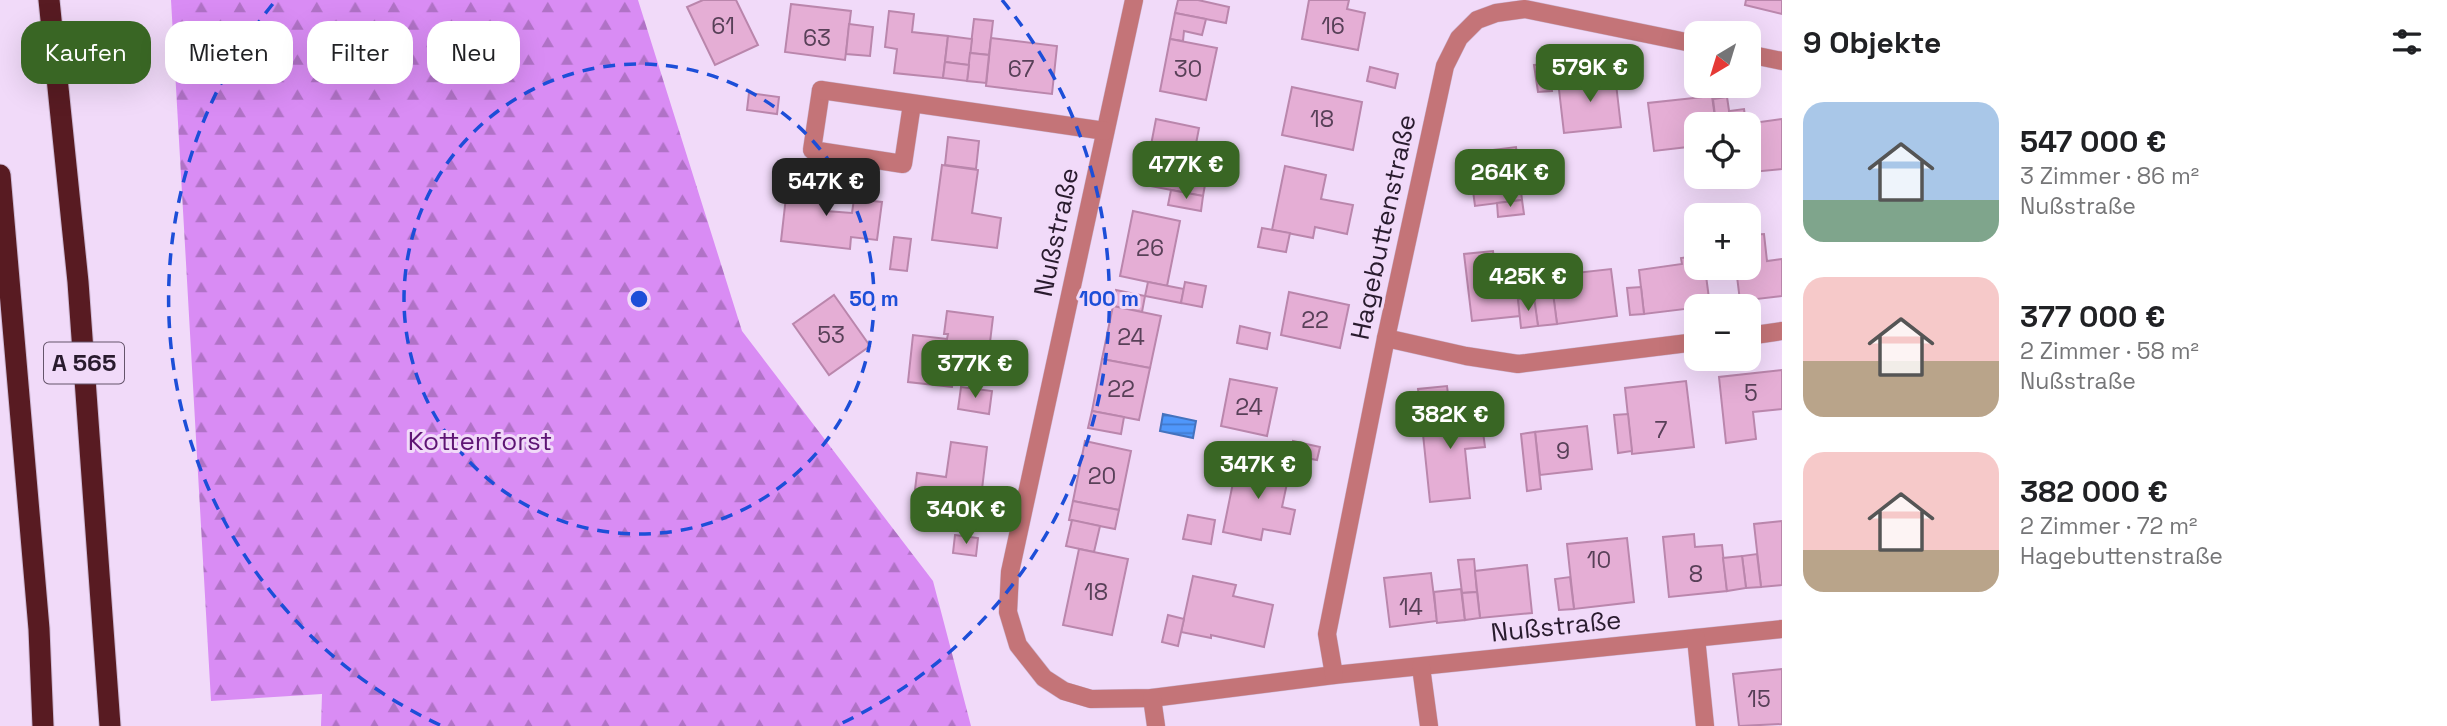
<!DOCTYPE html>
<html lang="de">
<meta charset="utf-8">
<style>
body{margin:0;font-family:"Space Grotesk",sans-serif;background:#f2f2f2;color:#202124;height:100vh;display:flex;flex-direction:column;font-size:26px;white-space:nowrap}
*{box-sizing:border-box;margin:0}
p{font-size:23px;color:#757577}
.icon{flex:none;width:38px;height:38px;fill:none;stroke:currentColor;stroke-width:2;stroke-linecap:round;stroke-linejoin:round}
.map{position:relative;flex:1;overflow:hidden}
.details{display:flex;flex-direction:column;background:#fff;width:665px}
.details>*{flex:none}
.banner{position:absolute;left:21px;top:21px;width:665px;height:63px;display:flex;gap:14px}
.needle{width:46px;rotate:218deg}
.fabs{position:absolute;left:1684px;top:21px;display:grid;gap:14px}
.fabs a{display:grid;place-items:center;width:77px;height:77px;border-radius:14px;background:#fff;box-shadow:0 7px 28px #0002;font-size:35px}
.price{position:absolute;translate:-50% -60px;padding:0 16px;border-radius:14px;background:#396624;color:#fff;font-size:23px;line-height:46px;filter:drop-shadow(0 2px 4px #0008)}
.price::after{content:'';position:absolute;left:50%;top:42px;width:21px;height:16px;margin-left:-10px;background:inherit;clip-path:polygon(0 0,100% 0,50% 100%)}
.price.on{background:#222;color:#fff}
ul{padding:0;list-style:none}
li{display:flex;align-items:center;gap:21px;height:175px;padding:0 21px}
li span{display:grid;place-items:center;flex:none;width:196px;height:140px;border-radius:21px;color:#555}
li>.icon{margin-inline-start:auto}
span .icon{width:84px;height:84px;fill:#fffc;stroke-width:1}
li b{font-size:30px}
h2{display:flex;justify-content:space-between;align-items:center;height:84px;padding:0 21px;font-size:30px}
.pill{padding:0 24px;border-radius:21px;background:#fff;box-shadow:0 7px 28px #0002;font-size:24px;line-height:63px}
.pill.on{background:#396624;color:#fff}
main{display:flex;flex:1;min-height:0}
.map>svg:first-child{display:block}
.forest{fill:url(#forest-firs)}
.water{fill:url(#water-rules);stroke:#4472be;stroke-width:2}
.building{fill:#e5aed5;stroke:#ba86ac;stroke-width:2}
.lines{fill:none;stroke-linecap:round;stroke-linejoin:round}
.lane-casing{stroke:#cdb8d4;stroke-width:19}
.street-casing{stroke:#cdb8d4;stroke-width:19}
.highway-casing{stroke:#cdb8d4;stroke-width:23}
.lane{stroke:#c47478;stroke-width:18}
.street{stroke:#c47478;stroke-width:18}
.highway{stroke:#581b22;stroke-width:21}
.ring{fill:none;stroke:#1d4ed8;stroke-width:3.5;stroke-dasharray:12 9}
.labels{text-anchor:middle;stroke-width:6;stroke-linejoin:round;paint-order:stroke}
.number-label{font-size:23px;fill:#584058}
.shield{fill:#f1daf9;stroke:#65546b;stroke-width:2}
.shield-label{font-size:24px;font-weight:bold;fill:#291b2e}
.street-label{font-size:26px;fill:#291b2e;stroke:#f1daf9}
.park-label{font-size:26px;fill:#5e1574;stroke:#f1daf9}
.centre{fill:#1d4ed8;stroke:#f1daf9;stroke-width:3.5}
.ring-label{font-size:21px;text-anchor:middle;font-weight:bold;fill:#1d4ed8;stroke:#f1daf9;stroke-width:6;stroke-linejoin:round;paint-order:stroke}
</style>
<main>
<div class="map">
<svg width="1782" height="726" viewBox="0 0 1782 726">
<defs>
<pattern id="forest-firs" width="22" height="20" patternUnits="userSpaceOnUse" patternTransform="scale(1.75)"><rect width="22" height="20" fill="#d98cf4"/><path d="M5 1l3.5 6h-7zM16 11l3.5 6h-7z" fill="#b072c6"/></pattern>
<pattern id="water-rules" width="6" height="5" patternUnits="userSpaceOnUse" patternTransform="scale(1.75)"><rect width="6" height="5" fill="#4f97fb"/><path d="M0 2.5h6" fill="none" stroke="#427acc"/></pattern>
</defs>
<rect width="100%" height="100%" fill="#f1daf9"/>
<!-- forest -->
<polygon class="forest" points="171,0 638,0 742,331 933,581 971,726 321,726 322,694 211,701"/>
<!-- water -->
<polygon class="water" points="1163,414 1196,421 1193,438 1160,431"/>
<!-- building -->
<g class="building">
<polygon points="703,0 736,0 758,45 715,65 687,7"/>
<polygon points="1178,0 1198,0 1229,7 1226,23 1175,13"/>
<polygon points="1309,0 1349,0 1347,9 1365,13 1358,50 1302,39"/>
<polygon points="1746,0 1782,0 1782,14 1745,5"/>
<polygon points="791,4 851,11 845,60 785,52"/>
<polygon points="889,11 914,14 912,32 948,36 943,78 894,73 897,49 885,47"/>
<polygon points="1175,13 1206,19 1202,35 1184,31 1183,41 1170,39"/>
<polygon points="974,19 993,21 989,55 970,53"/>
<polygon points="849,24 873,27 870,56 846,54"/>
<polygon points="948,36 972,39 969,65 945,62"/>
<polygon points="991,38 1057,46 1052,94 986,86"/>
<polygon points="1170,39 1217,48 1206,100 1160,91"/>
<polygon points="970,53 989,55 986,83 967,81"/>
<polygon points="945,62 969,65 967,81 943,78"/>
<polygon points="1549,64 1552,91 1538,92 1534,65"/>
<polygon points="1370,67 1398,74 1395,88 1367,81"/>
<polygon points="1615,75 1621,127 1564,133 1558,81"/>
<polygon points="1292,87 1362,102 1353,150 1282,135"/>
<polygon points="749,93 779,97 777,114 747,110"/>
<polygon points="1712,96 1716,124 1696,124 1696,146 1654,151 1648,103"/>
<polygon points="1727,97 1731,124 1716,124 1713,99"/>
<polygon points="1744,109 1746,124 1731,124 1729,111"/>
<polygon points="1156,119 1199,128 1192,165 1208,168 1203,196 1140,184 1143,166 1147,166"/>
<polygon points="1782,119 1782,169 1752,172 1748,124 1746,124"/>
<polygon points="948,137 979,141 976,169 945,165"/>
<polygon points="1516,147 1522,200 1475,206 1468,153"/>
<polygon points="942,165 978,170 972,213 1001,218 997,248 932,240"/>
<polygon points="1285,166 1326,175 1321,199 1353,205 1347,234 1315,227 1313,238 1272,230"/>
<polygon points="788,179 829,183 826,211 852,213 854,199 882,202 877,240 851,237 850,249 781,241"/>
<polygon points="1171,190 1203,196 1201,211 1168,205"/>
<polygon points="1522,200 1524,214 1498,217 1497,203"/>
<polygon points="1133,211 1180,221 1167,286 1120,276"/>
<polygon points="1262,228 1290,233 1286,252 1258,247"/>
<polygon points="1764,234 1767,261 1782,259 1782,296 1740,301 1736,268 1748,268 1748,235"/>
<polygon points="894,237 911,239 907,271 890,269"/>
<polygon points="1493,251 1495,268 1515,266 1520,316 1472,321 1464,254"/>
<polygon points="1569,255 1571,266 1575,266 1576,273 1611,269 1617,316 1557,324 1548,258"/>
<polygon points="1696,256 1696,268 1705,268 1710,306 1644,314 1639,270 1682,264 1681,258"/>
<polygon points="1148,282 1184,289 1181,303 1145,296"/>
<polygon points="1185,282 1206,286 1202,307 1181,303"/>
<polygon points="1641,287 1644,314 1630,315 1627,288"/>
<polygon points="1116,290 1145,296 1142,312 1113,306"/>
<polygon points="1289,292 1349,305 1340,348 1281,335"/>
<polygon points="1553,293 1557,324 1538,326 1533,295"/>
<polygon points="834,295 870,346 829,375 793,324"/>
<polygon points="1534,297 1538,326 1521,328 1518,299"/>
<polygon points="1113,306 1161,316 1150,368 1102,359"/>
<polygon points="947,311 993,317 985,384 953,380 952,387 908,382 913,335 947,339 948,334 944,334"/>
<polygon points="1240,326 1270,333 1267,349 1237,343"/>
<polygon points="1102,359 1150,368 1139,420 1092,411"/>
<polygon points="1782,370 1782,409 1753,412 1756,439 1726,443 1719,377"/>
<polygon points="1230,379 1277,388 1267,436 1221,426"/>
<polygon points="1686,381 1694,447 1632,454 1625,388"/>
<polygon points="1447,386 1450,411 1421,415 1418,389"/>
<polygon points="961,387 992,391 989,414 958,409"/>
<polygon points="1480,408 1485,447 1465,449 1470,498 1430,502 1421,415"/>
<polygon points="1092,411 1124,417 1121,434 1088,428"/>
<polygon points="1628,414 1632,451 1618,453 1614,415"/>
<polygon points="1587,426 1592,469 1540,475 1535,432"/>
<polygon points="1535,432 1541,489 1527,491 1521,434"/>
<polygon points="1085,441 1131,451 1119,510 1073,501"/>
<polygon points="1293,441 1320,447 1317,460 1290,455"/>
<polygon points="951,442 987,447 980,506 914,498 917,473 946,477"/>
<polygon points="1238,458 1290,469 1282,507 1295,510 1290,534 1263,529 1261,540 1223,532"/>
<polygon points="1073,501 1119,510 1115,529 1069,520"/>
<polygon points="956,503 980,506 978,523 954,519"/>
<polygon points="1188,515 1215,520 1211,544 1183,539"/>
<polygon points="1072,520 1100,526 1094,552 1066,546"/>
<polygon points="1782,521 1782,585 1761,587 1754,524"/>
<polygon points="1694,534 1695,547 1722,545 1727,591 1669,597 1663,537"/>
<polygon points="955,535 978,538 976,556 953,553"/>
<polygon points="1627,538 1634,602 1574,609 1567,544"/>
<polygon points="1079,549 1128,559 1112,635 1063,625"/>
<polygon points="1757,554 1761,587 1746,588 1742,556"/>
<polygon points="1742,556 1746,588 1727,591 1723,558"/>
<polygon points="1474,559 1477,592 1462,593 1458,560"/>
<polygon points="1527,565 1532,613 1480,618 1475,571"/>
<polygon points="1431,573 1437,621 1390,627 1384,578"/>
<polygon points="1193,576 1236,585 1233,596 1273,605 1264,647 1211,635 1211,638 1181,632"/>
<polygon points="1570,577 1574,609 1559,610 1555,579"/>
<polygon points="1461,589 1465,620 1437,623 1434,592"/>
<polygon points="1477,592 1480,618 1465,620 1462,593"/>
<polygon points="1168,615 1184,619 1178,646 1162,642"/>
<polygon points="1782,669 1782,724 1739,726 1733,674"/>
</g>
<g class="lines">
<!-- lane casing -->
<g class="lane-casing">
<polyline id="lane" points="821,90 812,150 903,164 912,104"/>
</g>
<!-- street casing -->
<g class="street-casing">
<g id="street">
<polyline points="1134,0 1010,572 1008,612 1018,645 1044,678 1064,691 1091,699 1152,698 1334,675 1782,629"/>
<polyline points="1748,54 1782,61"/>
<polyline points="821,90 1105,131"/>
<polyline points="1748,336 1782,331"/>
<polyline points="1386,338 1466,356 1518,364 1696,342"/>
<polyline points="1696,638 1705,726"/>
<polyline points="1421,667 1429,726"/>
<polyline points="1334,675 1327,634 1386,338 1445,66 1459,38 1477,20 1496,13 1525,9 1696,44"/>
<polyline points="1152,698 1156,726"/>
</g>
</g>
<!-- highway casing -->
<g class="highway-casing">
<g id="highway">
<polyline points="49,0 78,282 110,726"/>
<polyline points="0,175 39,629 43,726"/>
</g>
</g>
<!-- lane -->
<use href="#lane" class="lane"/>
<!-- street -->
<use href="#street" class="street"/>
<!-- highway -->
<use href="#highway" class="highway"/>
</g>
<!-- distance rings -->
<g class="ring">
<circle cx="639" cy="299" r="235"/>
<path d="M440 725A470 470 0 0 1 276 0M1002 0A470 470 0 0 1 838 725"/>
</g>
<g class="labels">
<!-- number labels -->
<g class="number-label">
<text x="723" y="34">61</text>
<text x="1333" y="34">16</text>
<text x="817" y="46">63</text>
<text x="1021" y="77">67</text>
<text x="1188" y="77">30</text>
<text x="1322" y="127">18</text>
<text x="1150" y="256">26</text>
<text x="1315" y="328">22</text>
<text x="831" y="343">53</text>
<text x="1131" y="345">24</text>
<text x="1121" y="397">22</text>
<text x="1751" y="401">5</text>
<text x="1249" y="415">24</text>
<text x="1661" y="438">7</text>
<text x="1563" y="459">9</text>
<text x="1102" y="484">20</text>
<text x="1599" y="568">10</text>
<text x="1696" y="582">8</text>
<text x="1096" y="600">18</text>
<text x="1411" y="615">14</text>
<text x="1759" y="707">15</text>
</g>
<!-- shield labels -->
<rect class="shield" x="44" y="342.5" width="80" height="41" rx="5"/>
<g class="shield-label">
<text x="84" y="371">A 565</text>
</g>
<!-- street labels -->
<g class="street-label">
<text transform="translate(1383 227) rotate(-78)" y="9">Hagebuttenstraße</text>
<text transform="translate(1056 232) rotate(-78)" y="9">Nußstraße</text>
<text transform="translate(1556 626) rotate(-6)" y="9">Nußstraße</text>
</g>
<!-- park labels -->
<g class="park-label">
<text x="480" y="450">Kottenforst</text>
</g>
</g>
<circle cx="639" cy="299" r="10" class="centre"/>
<g class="ring-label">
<text x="874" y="306">50 m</text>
<text x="1109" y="306">100 m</text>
</g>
</svg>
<div class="fabs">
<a><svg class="needle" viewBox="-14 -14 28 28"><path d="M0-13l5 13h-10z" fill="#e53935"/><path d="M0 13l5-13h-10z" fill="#757577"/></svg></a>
<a><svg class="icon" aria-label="locate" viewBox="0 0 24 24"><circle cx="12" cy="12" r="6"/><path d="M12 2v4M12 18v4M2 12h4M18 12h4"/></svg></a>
<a>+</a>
<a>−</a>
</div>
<b class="price" style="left:1590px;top:104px">579K €</b>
<b class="price" style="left:1186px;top:201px">477K €</b>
<b class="price" style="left:1510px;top:209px">264K €</b>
<b class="price on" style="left:826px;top:218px">547K €</b>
<b class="price" style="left:1528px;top:313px">425K €</b>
<b class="price" style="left:975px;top:400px">377K €</b>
<b class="price" style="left:1450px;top:451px">382K €</b>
<b class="price" style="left:1258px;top:501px">347K €</b>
<b class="price" style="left:966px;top:546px">340K €</b>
<div class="banner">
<a class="pill on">Kaufen</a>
<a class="pill">Mieten</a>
<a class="pill">Filter</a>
<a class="pill">Neu</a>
</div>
</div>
<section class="details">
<h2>9 Objekte<svg class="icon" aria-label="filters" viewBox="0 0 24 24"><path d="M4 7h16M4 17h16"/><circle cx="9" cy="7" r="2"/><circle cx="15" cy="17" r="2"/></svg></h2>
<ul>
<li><span style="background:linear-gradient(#a9c7e8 70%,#7fa58c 0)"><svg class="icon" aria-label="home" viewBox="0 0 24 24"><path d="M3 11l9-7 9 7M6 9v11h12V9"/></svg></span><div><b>547 000 €</b><p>3 Zimmer · 86 m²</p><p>Nußstraße</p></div></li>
<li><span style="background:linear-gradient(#f6c9c9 60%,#b9a48a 0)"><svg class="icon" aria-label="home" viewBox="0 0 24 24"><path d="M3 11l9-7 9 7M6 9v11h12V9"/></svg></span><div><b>377 000 €</b><p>2 Zimmer · 58 m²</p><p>Nußstraße</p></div></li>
<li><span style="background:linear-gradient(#f6c9c9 70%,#b9a48a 0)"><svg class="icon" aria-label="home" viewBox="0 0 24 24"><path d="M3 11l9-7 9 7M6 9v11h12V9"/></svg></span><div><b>382 000 €</b><p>2 Zimmer · 72 m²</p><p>Hagebuttenstraße</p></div></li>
</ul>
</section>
</main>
